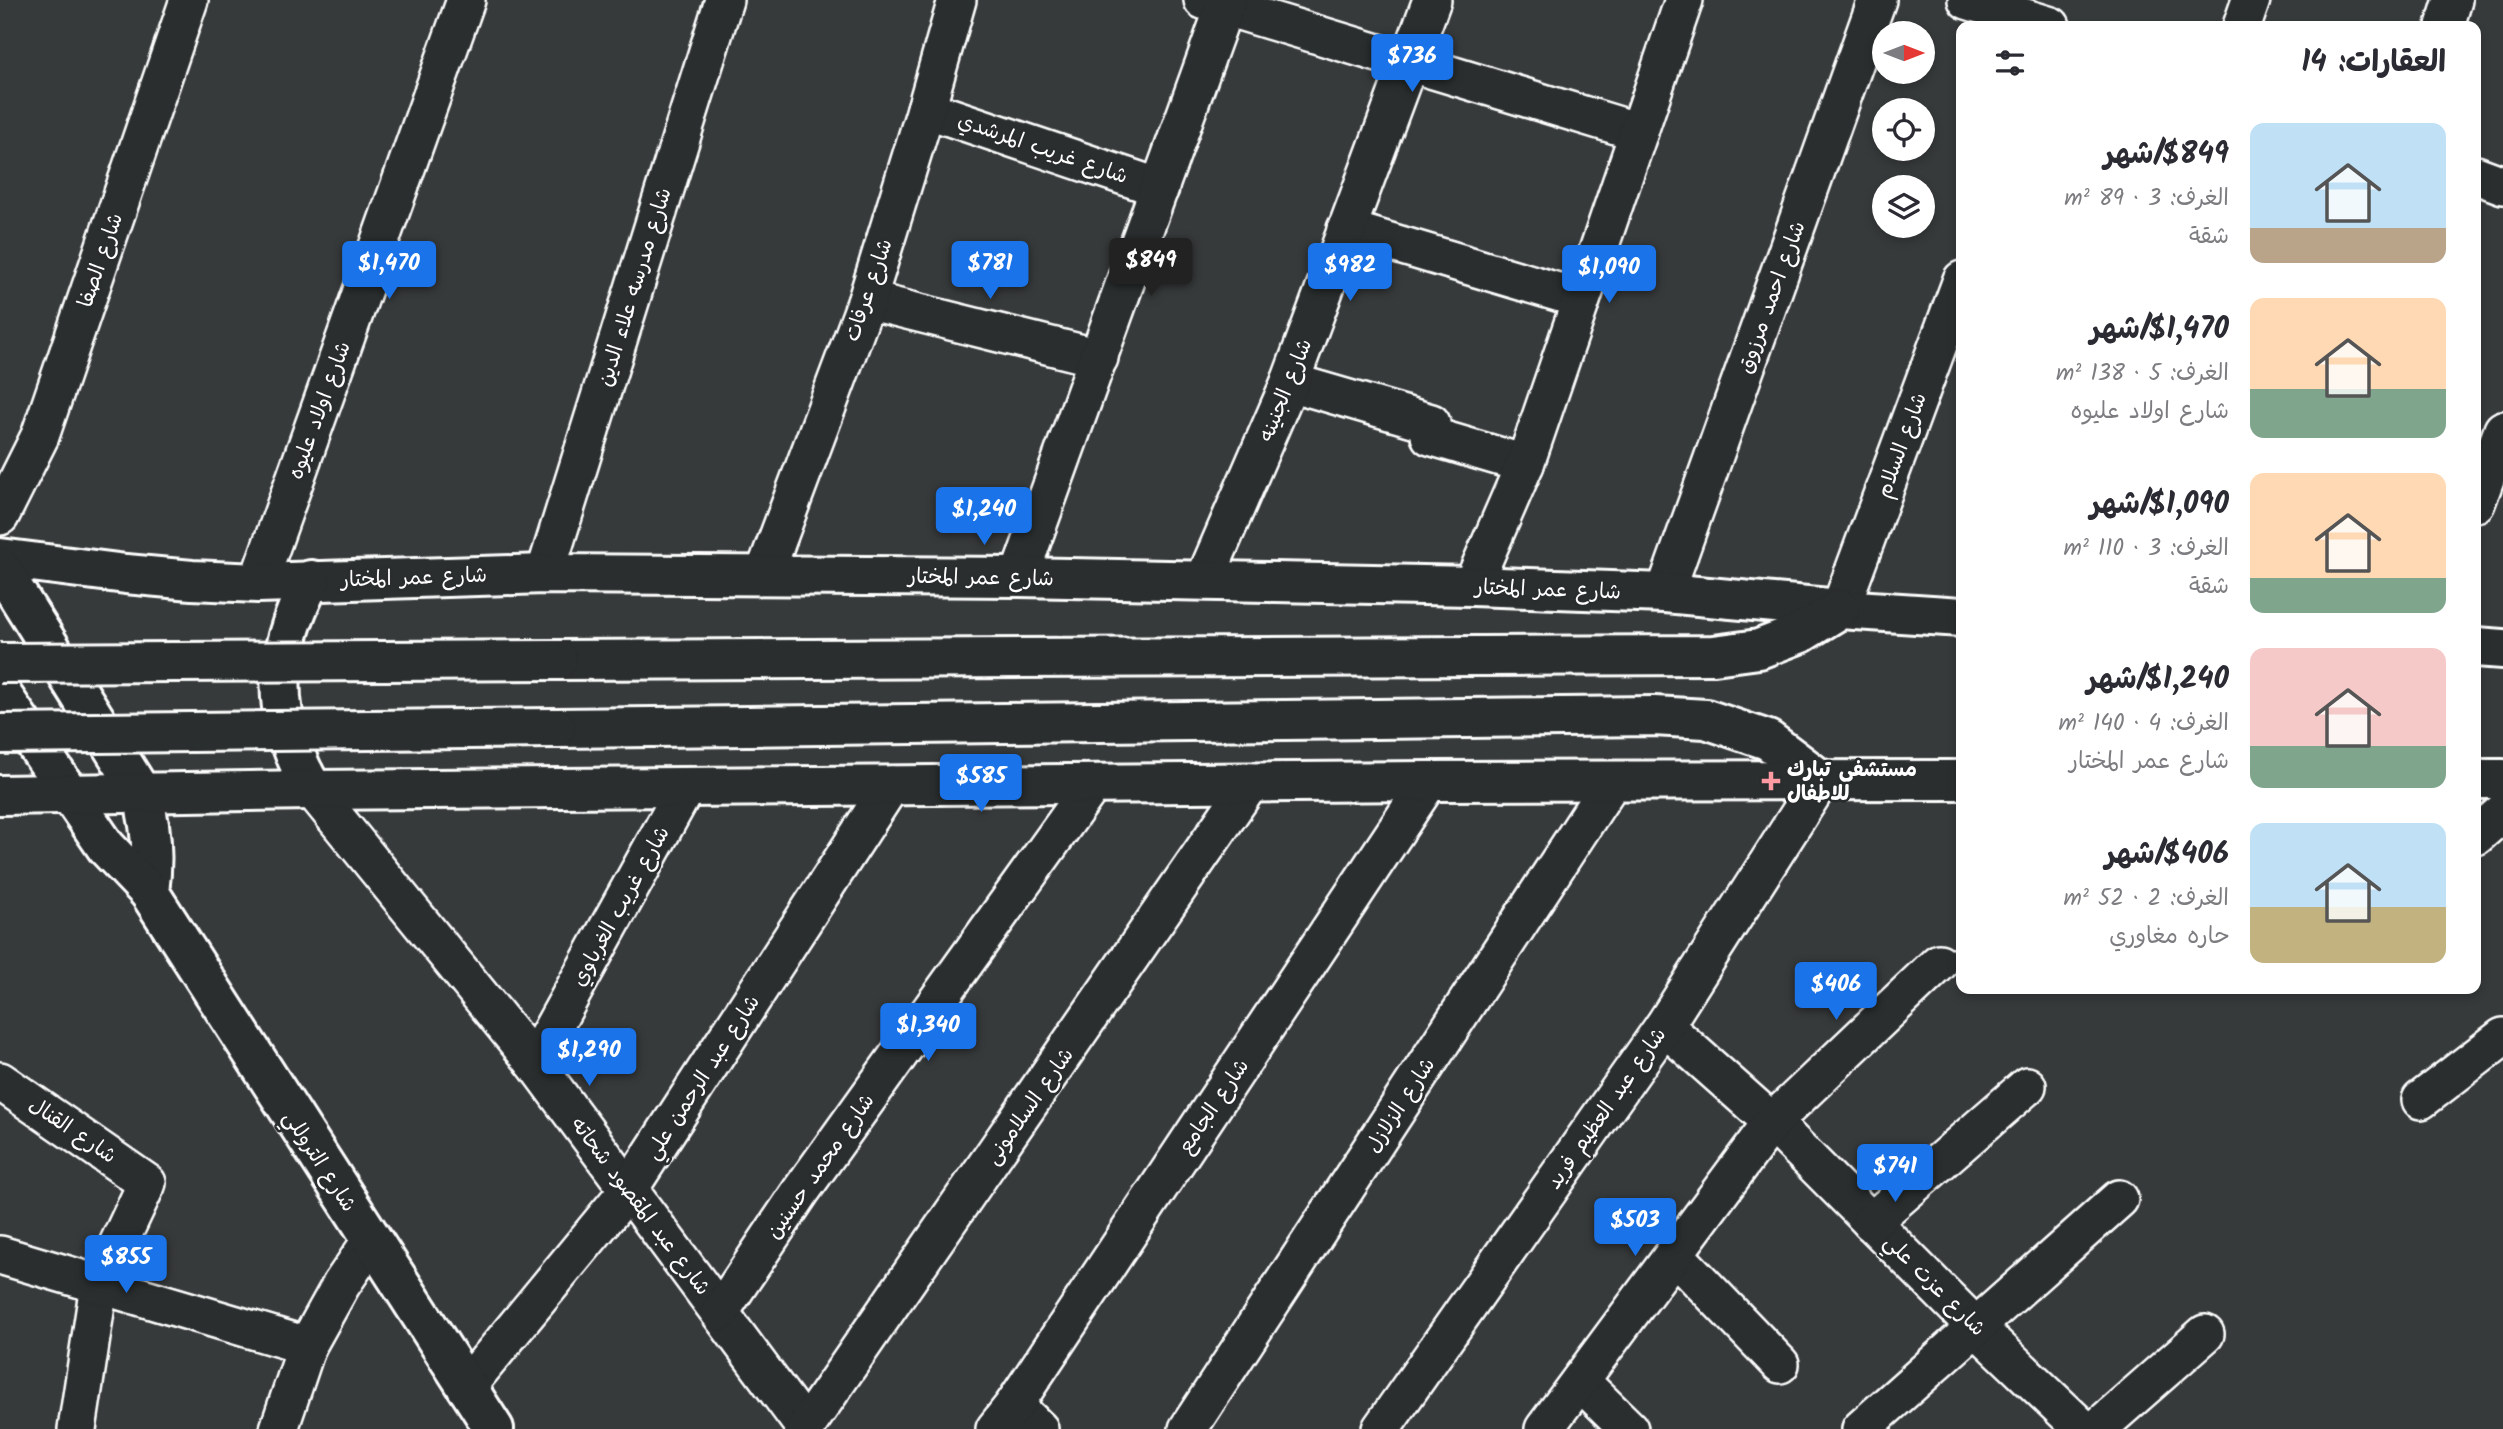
<!DOCTYPE html>
<html lang="ar">
<meta charset="utf-8">
<style>
body{margin:0;font-family:Kalam,"Playpen Sans Arabic",sans-serif;background:#f7f7f7;color:#2b2b33;direction:rtl;height:100vh;display:flex;flex-direction:column;font-size:26px;white-space:nowrap}
*{box-sizing:border-box;margin:0}
p{font-size:23px;color:#7c7c81}
.icon{flex:none;width:38px;height:38px;fill:none;stroke:currentColor;stroke-width:2;stroke-linecap:round;stroke-linejoin:round}
.map{position:relative;flex:1;overflow:hidden;direction:ltr}
.drawer{position:absolute;left:1956px;top:21px;width:525px;height:973px;display:flex;flex-direction:column;background:#fff;border-radius:14px;box-shadow:0 4px 10px #0003;direction:rtl}
.drawer>*{flex:none}
.needle{width:46px;rotate:90deg}
.buttons{position:absolute;left:1872px;top:21px;display:grid;gap:14px}
.buttons a{display:grid;place-items:center;width:63px;height:63px;border-radius:50%;background:#fff;box-shadow:0 4px 10px #0003;font-size:35px}
.price{position:absolute;translate:-50% -60px;padding:0 16px;border-radius:7px;background:#1a73e8;color:#fff;font-size:23px;line-height:46px;filter:drop-shadow(0 2px 4px #0008)}
.price::after{content:'';position:absolute;left:50%;top:42px;width:21px;height:16px;margin-left:-10px;background:inherit;clip-path:polygon(0 0,100% 0,50% 100%)}
.price.active{background:#222;color:#fff}
ul{padding:0;list-style:none}
li{display:flex;align-items:center;gap:21px;height:175px;padding:0 35px}
li span{display:grid;place-items:center;flex:none;width:196px;height:140px;border-radius:14px;color:#555}
li>.icon{margin-inline-start:auto}
span .icon{width:84px;height:84px;fill:#fffc;stroke-width:1}
li b{font-size:30px}
h2{display:flex;justify-content:space-between;align-items:center;height:84px;padding:0 35px;font-size:30px}
.map>svg:first-child{display:block}
.lines{fill:none;stroke-linecap:round;stroke-linejoin:round}
.street-casing{stroke:#fff;stroke-width:42}
.secondary-casing{stroke:#fff;stroke-width:44}
.street{stroke:#2a2d2e;stroke-width:37}
.secondary{stroke:#2a2d2e;stroke-width:38}
.secondary-bridge-casing{stroke:#fff;stroke-width:44;stroke-linecap:butt}
.secondary-bridge{stroke:#2a2d2e;stroke-width:38}
.poi-dot{fill:#ff9aa2;stroke:#2a2d2e;stroke-width:2.5}
.labels{text-anchor:middle;stroke-width:5;stroke-linejoin:round;paint-order:stroke}
.street-label{font-size:21px;fill:#fff;stroke:#2a2d2e}
.poi-label{font-size:21px;font-weight:bold;fill:#fff;stroke:#2a2d2e;text-anchor:start}
</style>
<div class="map">
<svg width="2503" height="1429" viewBox="0 0 2503 1429">
<rect width="100%" height="100%" fill="#373a3b"/>
<filter id="ink" filterUnits="userSpaceOnUse"><feTurbulence type="fractalNoise" baseFrequency=".0143" numOctaves="2"/><feDisplacementMap in="SourceGraphic" scale="14" xChannelSelector="R" yChannelSelector="G"/><feConvolveMatrix kernelMatrix="1 2 1 2 8 2 1 2 1" color-interpolation-filters="sRGB"/></filter>
<g filter="url(#ink)">
<g class="lines">
<!-- street casing -->
<g class="street-casing">
<g id="street">
<polyline points="1203,0 1639,132"/>
<polyline points="1967,0 2051,26"/>
<polyline points="2242,26 2251,0"/>
<polyline points="2445,26 2453,0"/>
<polyline points="926,109 1160,188"/>
<polyline points="2476,175 2503,185"/>
<polyline points="1346,229 1581,299"/>
<polyline points="867,300 1099,358"/>
<polyline points="1290,382 1431,423 1430,436 1525,464"/>
<polyline points="2476,503 2503,430"/>
<polyline points="0,516 40,436 189,0"/>
<polyline points="545,574 724,0"/>
<polyline points="764,575 867,300 926,109 957,0"/>
<polyline points="1019,577 1227,0"/>
<polyline points="1204,581 1290,382 1432,0"/>
<polyline points="258,583 466,0"/>
<polyline points="1472,586 1525,464 1684,0"/>
<polyline points="1665,593 1877,0"/>
<polyline points="1840,609 1962,280"/>
<polyline points="313,790 534,1062 806,1429"/>
<polyline points="2476,836 2503,812"/>
<polyline points="1664,1026 1772,1122 1976,1327 2083,1429"/>
<polyline points="534,1062 686,787"/>
<polyline points="0,1081 147,1183 99,1285 77,1429"/>
<polyline points="2421,1100 2503,1037"/>
<polyline points="1871,1222 2027,1086"/>
<polyline points="1674,1254 1780,1364"/>
<polyline points="0,1255 307,1346"/>
<polyline points="720,1312 801,1191 1093,784"/>
<polyline points="1580,1381 1629,1429"/>
<polyline points="466,1387 629,1189 891,785"/>
<polyline points="1014,1405 1039,1429"/>
<polyline points="805,1428 1251,782"/>
<polyline points="279,1429 307,1346 341,1285 371,1241"/>
<polyline points="995,1429 1014,1405 1429,781"/>
<polyline points="1188,1429 1612,781"/>
<polyline points="1381,1429 1664,1026 1821,780"/>
<polyline points="1544,1429 1772,1122 1939,963"/>
<polyline points="1861,1429 2119,1199"/>
<polyline points="2097,1429 2205,1334"/>
</g>
</g>
<!-- secondary casing -->
<g class="secondary-casing">
<g id="secondary">
<polyline points="0,558 126,574 192,580 258,583 545,574 1019,577 1472,586 1665,593 1840,609 1962,617"/>
<path d="M 0,567 L 142,794 C 152,827 154,858 149,892"/>
<path d="M 311,580 C 271,656 269,715 313,790"/>
<polyline points="2476,647 2503,649"/>
<polyline points="558,660 1714,655 1759,649 1801,633 1840,609"/>
<polyline points="0,692 106,847 149,892 494,1429"/>
<polyline points="556,728 1654,716 1706,719 1768,740 1821,780"/>
<polyline points="2476,779 2503,779"/>
<polyline points="0,795 313,790 1429,781 1962,780"/>
</g>
</g>
<!-- street -->
<use href="#street" class="street"/>
<!-- secondary -->
<use href="#secondary" class="secondary"/>
<!-- secondary-bridge casing -->
<g class="secondary-bridge-casing">
<g id="secondary-bridge">
<polyline points="0,663 558,660"/>
<polyline points="0,734 556,728"/>
</g>
</g>
<!-- secondary-bridge -->
<use href="#secondary-bridge" class="secondary-bridge"/>
</g>
</g>
<!-- markers -->
<path class="poi-dot" d="M1767.5 770.5h7v7h7v7h-7v7h-7v-7h-7v-7h7z"/>
<g class="labels">
<!-- street labels -->
<g class="street-label">
<text transform="translate(1043 148) rotate(19)" y="7">شارع غريب المرشدي</text>
<text transform="translate(100 260) rotate(-71)" y="7">شارع الصفا</text>
<text transform="translate(634 287) rotate(-73)" y="7">شارع مدرسه علاء الدين</text>
<text transform="translate(868 290) rotate(-71)" y="7">شارع عرفات</text>
<text transform="translate(1771 297) rotate(-70)" y="7">شارع احمد مرزوق</text>
<text transform="translate(1285 390) rotate(-68)" y="7">شارع الجنينه</text>
<text transform="translate(319 410) rotate(-70)" y="7">شارع اولاد عليوه</text>
<text transform="translate(1901 445) rotate(-70)" y="7">شارع السلام</text>
<text transform="translate(414 577) rotate(-2)" y="7">شارع عمر المختار</text>
<text transform="translate(981 577) rotate(1)" y="7">شارع عمر المختار</text>
<text transform="translate(1548 589) rotate(2)" y="7">شارع عمر المختار</text>
<text transform="translate(620 906) rotate(-61)" y="7">شارع غريب الغرباوي</text>
<text transform="translate(702 1077) rotate(-57)" y="7">شارع عبد الرحمن علي</text>
<text transform="translate(1400 1105) rotate(-57)" y="7">شارع الزلازل</text>
<text transform="translate(1029 1106) rotate(-55)" y="7">شارع السلامونى</text>
<text transform="translate(1213 1106) rotate(-56)" y="7">شارع الجامع</text>
<text transform="translate(1606 1108) rotate(-55)" y="7">شارع عبد العظيم فريد</text>
<text transform="translate(73 1130) rotate(34)" y="7">شارع القنال</text>
<text transform="translate(320 1161) rotate(57)" y="7">شارع التروللي</text>
<text transform="translate(820 1166) rotate(-55)" y="7">شارع محمد حسنين</text>
<text transform="translate(641 1206) rotate(53)" y="7">شارع عبد المقصود شحاته</text>
<text transform="translate(1935 1285) rotate(45)" y="7">شارع عزت علي</text>
</g>
<!-- poi labels -->
<g class="poi-label">
<text x="1787" y="776">مستشفى تبارك<tspan x="1787" dy="24">للاطفال</tspan></text>
</g>
</g>
</svg>
<div class="buttons">
<a><svg class="needle" viewBox="-14 -14 28 28"><path d="M0-13l5 13h-10z" fill="#e53935"/><path d="M0 13l5-13h-10z" fill="#7c7c81"/></svg></a>
<a><svg class="icon" aria-label="locate" viewBox="0 0 24 24"><circle cx="12" cy="12" r="6"/><path d="M12 2v4M12 18v4M2 12h4M18 12h4"/></svg></a>
<a><svg class="icon" aria-label="layers" viewBox="0 0 24 24"><path d="M12 4l9 5-9 5-9-5zM3 14l9 5 9-5"/></svg></a>
</div>
<b class="price" style="left:1412px;top:94px">$736</b>
<b class="price active" style="left:1151px;top:298px">$849</b>
<b class="price" style="left:389px;top:301px">$1,470</b>
<b class="price" style="left:990px;top:301px">$781</b>
<b class="price" style="left:1350px;top:303px">$982</b>
<b class="price" style="left:1609px;top:305px">$1,090</b>
<b class="price" style="left:984px;top:547px">$1,240</b>
<b class="price" style="left:981px;top:814px">$585</b>
<b class="price" style="left:1836px;top:1022px">$406</b>
<b class="price" style="left:928px;top:1063px">$1,340</b>
<b class="price" style="left:589px;top:1088px">$1,290</b>
<b class="price" style="left:1895px;top:1204px">$741</b>
<b class="price" style="left:1635px;top:1258px">$503</b>
<b class="price" style="left:126px;top:1295px">$855</b>
<section class="drawer">
<h2>العقارات: 14<svg class="icon" aria-label="filters" viewBox="0 0 24 24"><path d="M4 7h16M4 17h16"/><circle cx="9" cy="7" r="2"/><circle cx="15" cy="17" r="2"/></svg></h2>
<ul>
<li><span style="background:linear-gradient(#bfe0f5 75%,#b9a48a 0)"><svg class="icon" aria-label="home" viewBox="0 0 24 24"><path d="M3 11l9-7 9 7M6 9v11h12V9"/></svg></span><div><b>$849/شهر</b><p>الغرف: 3 · 89 m²</p><p>شقة</p></div></li>
<li><span style="background:linear-gradient(#ffd9b3 65%,#7fa58c 0)"><svg class="icon" aria-label="home" viewBox="0 0 24 24"><path d="M3 11l9-7 9 7M6 9v11h12V9"/></svg></span><div><b>$1,470/شهر</b><p>الغرف: 5 · 138 m²</p><p>شارع اولاد عليوه</p></div></li>
<li><span style="background:linear-gradient(#ffd9b3 75%,#7fa58c 0)"><svg class="icon" aria-label="home" viewBox="0 0 24 24"><path d="M3 11l9-7 9 7M6 9v11h12V9"/></svg></span><div><b>$1,090/شهر</b><p>الغرف: 3 · 110 m²</p><p>شقة</p></div></li>
<li><span style="background:linear-gradient(#f6c9c9 70%,#7fa58c 0)"><svg class="icon" aria-label="home" viewBox="0 0 24 24"><path d="M3 11l9-7 9 7M6 9v11h12V9"/></svg></span><div><b>$1,240/شهر</b><p>الغرف: 4 · 140 m²</p><p>شارع عمر المختار</p></div></li>
<li><span style="background:linear-gradient(#bfe0f5 60%,#c2b280 0)"><svg class="icon" aria-label="home" viewBox="0 0 24 24"><path d="M3 11l9-7 9 7M6 9v11h12V9"/></svg></span><div><b>$406/شهر</b><p>الغرف: 2 · 52 m²</p><p>حاره مغاوري</p></div></li>
</ul>
</section>
</div>
